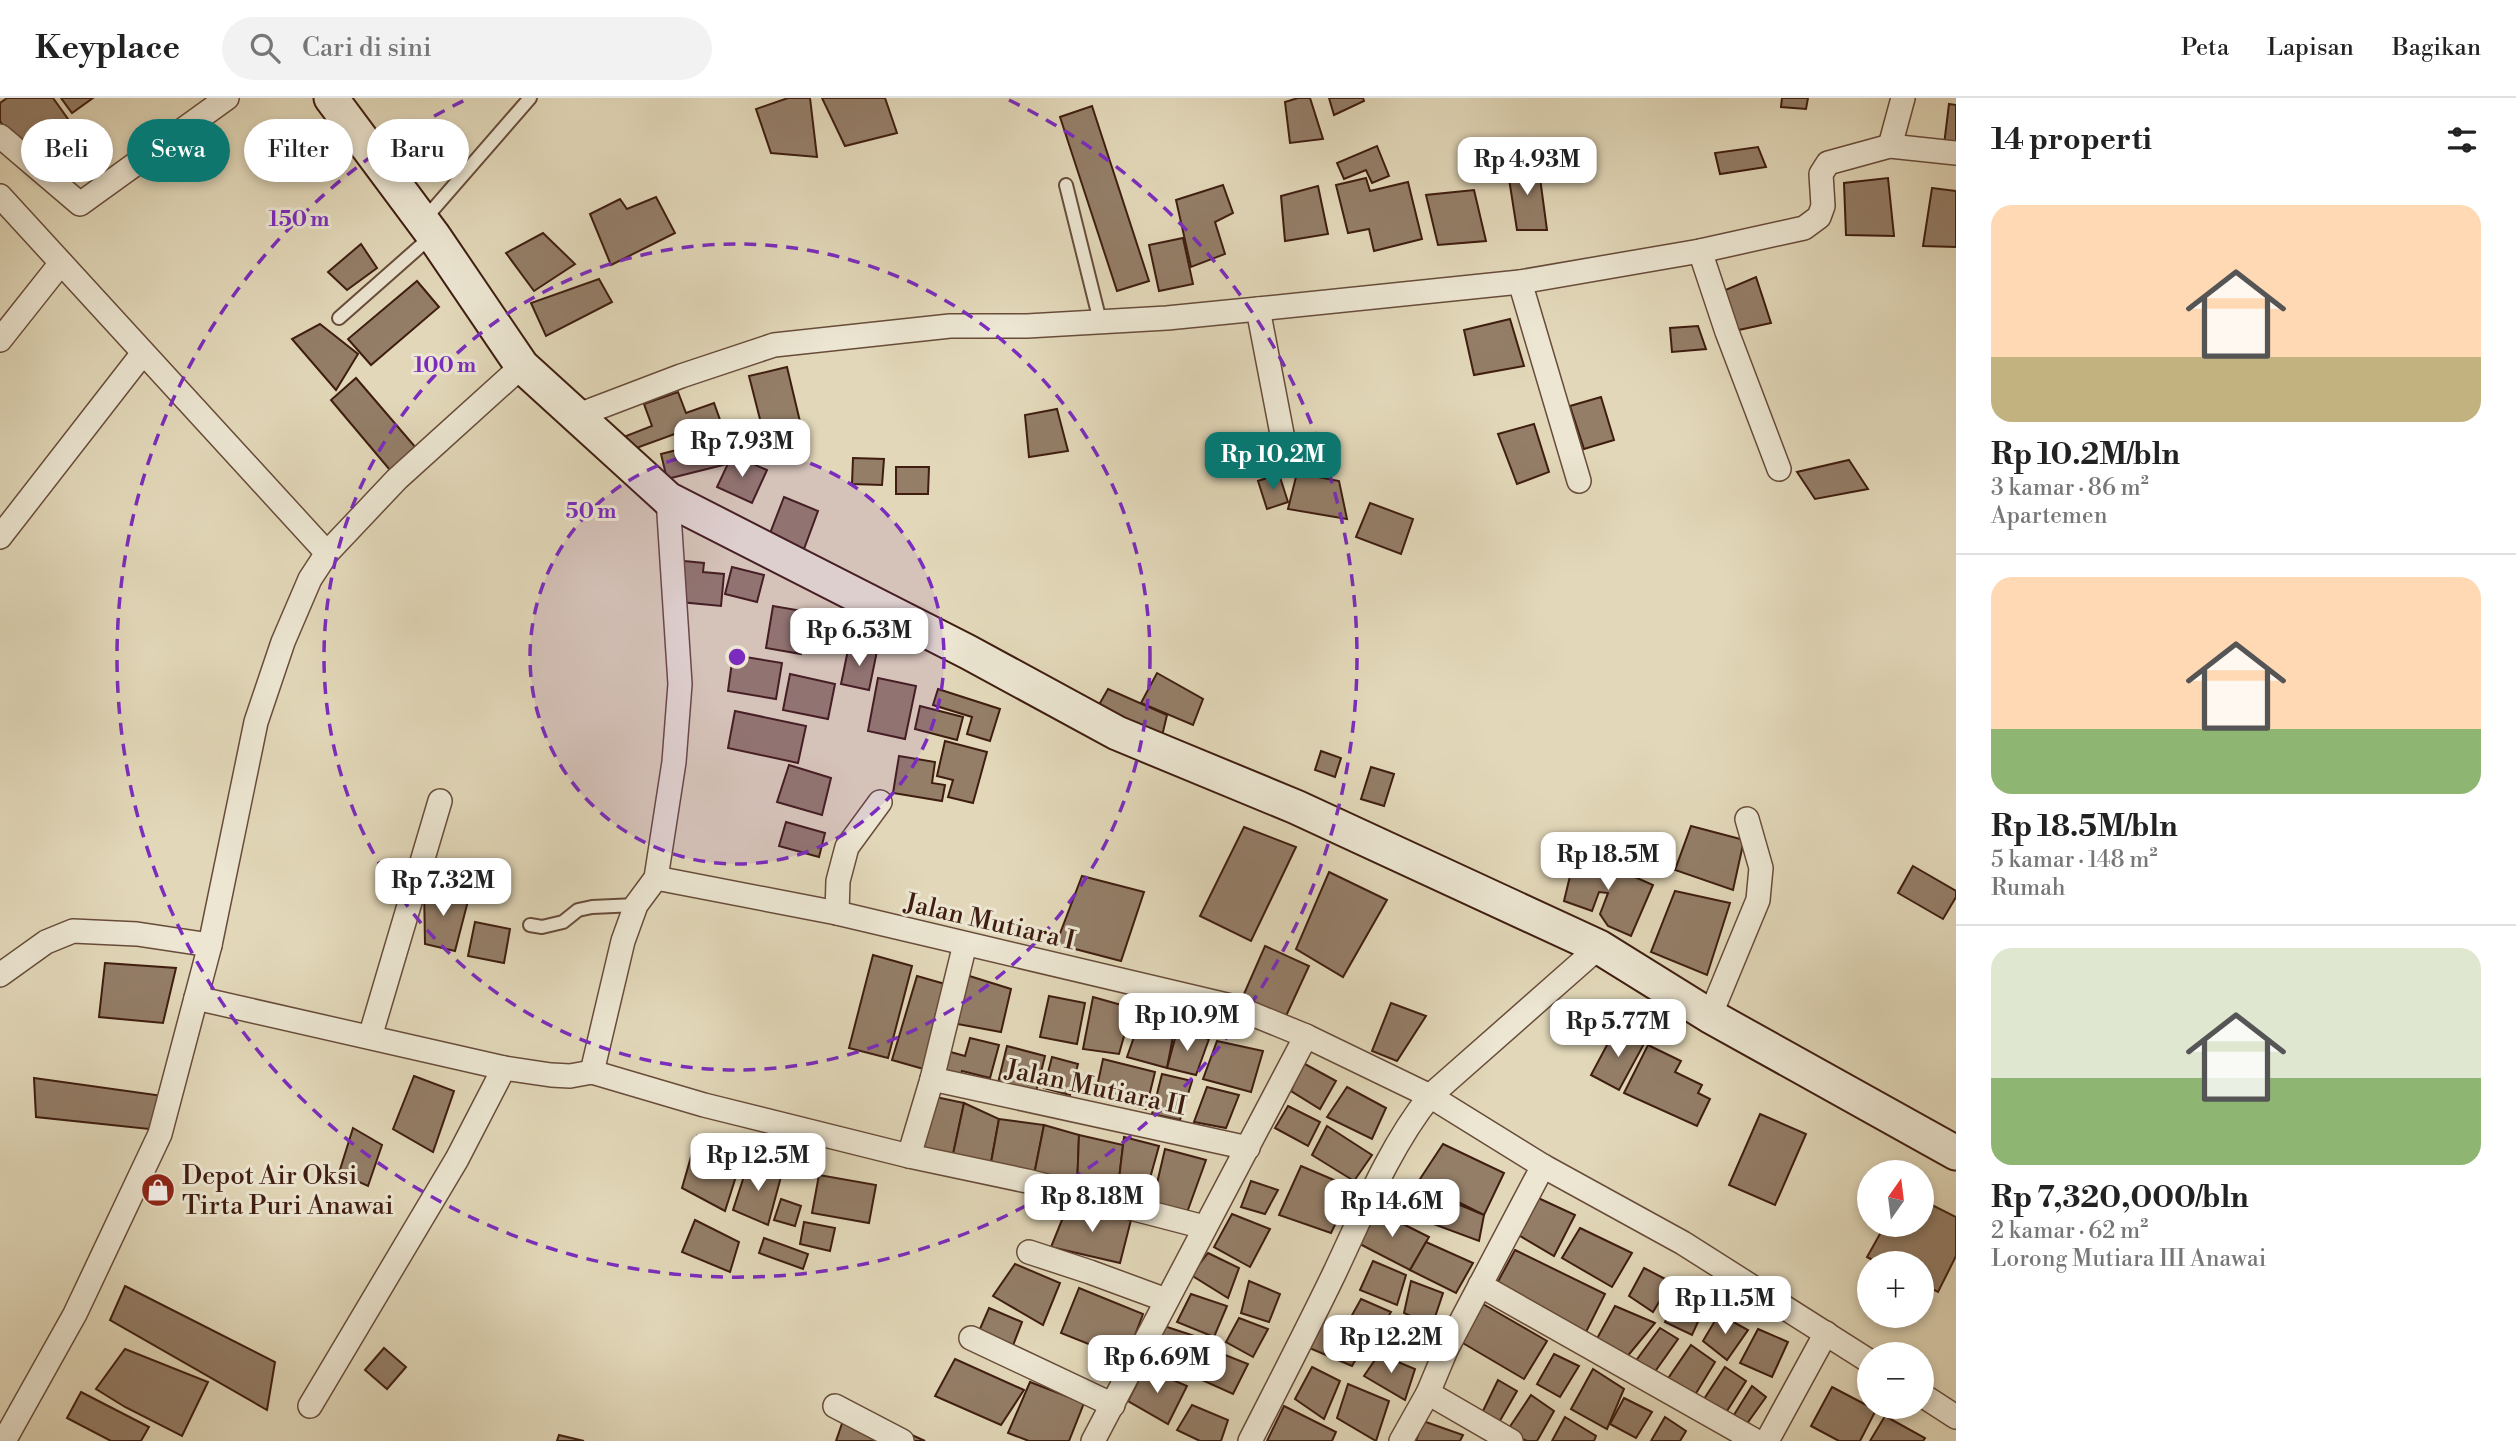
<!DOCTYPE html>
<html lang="id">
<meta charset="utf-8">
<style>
body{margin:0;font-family:"Libre Bodoni",serif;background:#f2f2f2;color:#222;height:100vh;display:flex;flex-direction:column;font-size:26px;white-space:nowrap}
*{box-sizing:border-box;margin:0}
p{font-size:23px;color:#767676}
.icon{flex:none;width:38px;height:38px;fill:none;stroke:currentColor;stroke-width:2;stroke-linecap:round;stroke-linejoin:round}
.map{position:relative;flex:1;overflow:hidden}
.panel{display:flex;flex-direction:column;background:#fff;width:560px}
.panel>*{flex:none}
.guide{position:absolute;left:21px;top:21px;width:665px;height:63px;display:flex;gap:14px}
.needle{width:46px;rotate:14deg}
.controls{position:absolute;left:1857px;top:1062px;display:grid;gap:14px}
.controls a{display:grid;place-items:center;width:77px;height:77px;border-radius:50%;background:#fff;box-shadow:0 4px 10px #0003;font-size:35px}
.price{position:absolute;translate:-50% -60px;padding:0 16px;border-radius:14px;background:#fff;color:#222;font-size:23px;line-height:46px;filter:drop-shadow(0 2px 4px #0008)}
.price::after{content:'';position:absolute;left:50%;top:42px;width:21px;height:16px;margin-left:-10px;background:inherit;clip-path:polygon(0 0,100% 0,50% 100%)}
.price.on{background:#0f766e;color:#fff}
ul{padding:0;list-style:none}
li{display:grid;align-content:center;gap:14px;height:371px;padding:0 35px}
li+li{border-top:2px solid #e0e0e0}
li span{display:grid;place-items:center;height:217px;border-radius:21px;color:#555}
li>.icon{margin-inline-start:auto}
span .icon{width:126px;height:126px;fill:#fffc;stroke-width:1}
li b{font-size:30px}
h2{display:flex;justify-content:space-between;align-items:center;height:84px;padding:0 35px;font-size:30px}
.pill{padding:0 24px;border-radius:32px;background:#fff;box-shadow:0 4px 10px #0003;font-size:24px;line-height:63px}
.pill.on{background:#0f766e;color:#fff}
header{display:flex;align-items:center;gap:42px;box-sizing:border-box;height:98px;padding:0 35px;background:#fff;border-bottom:2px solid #e0e0e0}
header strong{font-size:33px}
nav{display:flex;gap:38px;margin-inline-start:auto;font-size:24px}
.search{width:490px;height:63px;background:#f2f2f2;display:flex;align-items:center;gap:18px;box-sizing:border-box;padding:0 24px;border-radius:38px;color:#767676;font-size:26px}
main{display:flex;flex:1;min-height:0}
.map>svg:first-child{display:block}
.building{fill:#947e68;stroke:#3f1d10;stroke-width:2}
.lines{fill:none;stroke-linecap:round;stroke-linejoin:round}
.lane-casing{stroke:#684c3a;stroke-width:16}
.street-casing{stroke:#684c3a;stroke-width:26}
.secondary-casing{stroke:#3f1d10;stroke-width:37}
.lane{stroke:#ece6d2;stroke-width:12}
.street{stroke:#ece6d2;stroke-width:23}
.secondary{stroke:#ece6d2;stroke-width:33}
.ring{fill:none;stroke:#7b2cbf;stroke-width:3.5;stroke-dasharray:12 9}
.labels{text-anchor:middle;stroke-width:6;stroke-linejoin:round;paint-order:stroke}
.street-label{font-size:26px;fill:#3f1d10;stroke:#ece6d2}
.poi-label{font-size:26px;fill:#3f1d10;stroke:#ece6d2;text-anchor:start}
.centre{fill:#7b2cbf;stroke:#ece6d2;stroke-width:3.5}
.ring-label{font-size:21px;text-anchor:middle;font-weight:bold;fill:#7b2cbf;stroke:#ece6d2;stroke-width:6;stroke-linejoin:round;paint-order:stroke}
</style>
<header>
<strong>Keyplace</strong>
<div class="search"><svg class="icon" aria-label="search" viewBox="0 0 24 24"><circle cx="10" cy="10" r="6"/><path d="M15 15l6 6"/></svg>Cari di sini</div>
<nav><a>Peta</a><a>Lapisan</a><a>Bagikan</a></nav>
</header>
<main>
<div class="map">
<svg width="1956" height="1343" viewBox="0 0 1956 1343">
<rect width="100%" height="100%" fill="#e2d8b9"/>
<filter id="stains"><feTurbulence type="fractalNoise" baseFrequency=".00286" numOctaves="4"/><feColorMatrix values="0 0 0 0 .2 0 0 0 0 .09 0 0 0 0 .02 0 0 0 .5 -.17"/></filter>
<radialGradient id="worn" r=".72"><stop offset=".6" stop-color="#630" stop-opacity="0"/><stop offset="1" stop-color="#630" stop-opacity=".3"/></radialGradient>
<!-- building -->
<g class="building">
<polygon points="7,0 53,0 68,21 21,53 0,23 0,5"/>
<polygon points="61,0 93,0 72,15"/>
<polygon points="788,0 810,0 817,59 771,55 756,11"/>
<polygon points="822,0 885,0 897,35 845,48"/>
<polygon points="1298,0 1310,0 1323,41 1290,45 1285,4"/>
<polygon points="1329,0 1363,0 1364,3 1334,17"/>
<polygon points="1782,0 1808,0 1806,11 1781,9"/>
<polygon points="1949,6 1956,7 1956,49 1944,47"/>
<polygon points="1092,8 1149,183 1117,193 1060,19"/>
<polygon points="1377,48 1389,78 1372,85 1366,72 1344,81 1337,65"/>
<polygon points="1758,49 1766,69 1720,76 1715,55"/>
<polygon points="1538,65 1547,132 1517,132 1507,68"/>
<polygon points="1366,80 1370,93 1408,84 1422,141 1374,153 1369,131 1348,135 1336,87"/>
<polygon points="1888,80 1894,138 1846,137 1844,85"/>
<polygon points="1223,87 1233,115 1215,124 1225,156 1191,169 1176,102"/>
<polygon points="1318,88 1328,136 1285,143 1281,98"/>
<polygon points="1932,90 1956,93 1956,149 1923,148"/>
<polygon points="1474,92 1486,143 1438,147 1426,97"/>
<polygon points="656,99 675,135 611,167 590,116 620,101 627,111"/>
<polygon points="543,135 575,166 534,193 506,155"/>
<polygon points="1183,140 1193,186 1159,193 1149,147"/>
<polygon points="361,146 377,170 347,192 328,174"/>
<polygon points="1756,179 1771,225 1734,233 1723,193"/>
<polygon points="599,181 612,204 546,238 531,205"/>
<polygon points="417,183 439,209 371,267 348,241"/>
<polygon points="1510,221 1524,268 1474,277 1464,232"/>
<polygon points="320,226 358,256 336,292 292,241"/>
<polygon points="1698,228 1706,251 1672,254 1670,230"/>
<polygon points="787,269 802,332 765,341 749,278"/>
<polygon points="356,280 416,350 390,372 331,302"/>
<polygon points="678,294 686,315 714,305 724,333 696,343 691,330 631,352 626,338 652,328 644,306"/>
<polygon points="1601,299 1614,342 1584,351 1570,308"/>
<polygon points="1057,311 1068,353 1029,359 1025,317"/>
<polygon points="1534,326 1549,374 1517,386 1498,336"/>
<polygon points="720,341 727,366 667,381 661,356"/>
<polygon points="732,357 767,372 752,405 717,389"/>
<polygon points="853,360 884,361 882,387 852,386"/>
<polygon points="1849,362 1868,391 1815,401 1797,374"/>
<polygon points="896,369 929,369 928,396 896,396"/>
<polygon points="1297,375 1339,383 1347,421 1288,411"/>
<polygon points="1279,376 1288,404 1267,411 1258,383"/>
<polygon points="784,399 818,413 804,451 769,438"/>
<polygon points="1370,405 1413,421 1401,456 1356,439"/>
<polygon points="684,463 704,465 703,474 724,476 721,508 680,504"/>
<polygon points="732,469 764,477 757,504 725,496"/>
<polygon points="773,508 808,514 801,556 766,550"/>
<polygon points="849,547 877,553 869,592 841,586"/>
<polygon points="733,557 782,565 776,601 728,593"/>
<polygon points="1157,575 1203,601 1193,627 1141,605"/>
<polygon points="790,576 835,586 828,621 783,612"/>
<polygon points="878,580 916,588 905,641 868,633"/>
<polygon points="938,591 1000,611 990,643 967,636 972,619 933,607"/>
<polygon points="1108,591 1167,617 1161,642 1096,612"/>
<polygon points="920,608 963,619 957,642 915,631"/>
<polygon points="735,613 806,628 798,665 728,650"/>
<polygon points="945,643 987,654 973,705 948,699 953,682 937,678"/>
<polygon points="1321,653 1341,660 1335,679 1315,672"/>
<polygon points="899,658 935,664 932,685 945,687 942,703 893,695"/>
<polygon points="789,667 831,680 822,717 777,704"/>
<polygon points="1371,669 1394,676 1384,708 1361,701"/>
<polygon points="786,724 825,735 819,759 779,748"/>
<polygon points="1691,728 1744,742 1733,792 1675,772"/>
<polygon points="1244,729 1296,749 1251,843 1200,818"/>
<polygon points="1576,753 1653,787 1631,838 1608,828 1600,816 1608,795 1599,794 1592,813 1564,803"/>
<polygon points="1913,768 1956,793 1956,799 1943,821 1898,795"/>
<polygon points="1329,774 1387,802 1343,879 1296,851"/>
<polygon points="1082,778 1144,794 1121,863 1056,846"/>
<polygon points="424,788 469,799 455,853 425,846"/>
<polygon points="1675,793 1730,805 1707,877 1651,854"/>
<polygon points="475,824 510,831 504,865 468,858"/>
<polygon points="1265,848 1309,868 1286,918 1240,905"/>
<polygon points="873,857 912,868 888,960 849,950"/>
<polygon points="105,865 176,870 163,925 99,919"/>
<polygon points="963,876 1011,891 1001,934 952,925"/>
<polygon points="917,878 952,888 927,972 892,962"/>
<polygon points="1049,898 1085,905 1077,946 1040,939"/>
<polygon points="1093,899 1132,910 1119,956 1083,951"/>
<polygon points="1391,905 1426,918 1397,963 1372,953"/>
<polygon points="1143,913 1176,923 1167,970 1127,959"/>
<polygon points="1616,930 1645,944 1619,992 1591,977"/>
<polygon points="1177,933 1209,941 1196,977 1167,970"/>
<polygon points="970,940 999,947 990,980 962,973 959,984 941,979 947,953 965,958"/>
<polygon points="1217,943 1263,953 1251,994 1203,981"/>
<polygon points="1648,947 1681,963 1675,974 1702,987 1698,995 1710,1001 1697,1028 1624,995"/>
<polygon points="1007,948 1045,958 1036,994 998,985"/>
<polygon points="1052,959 1078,966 1070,997 1044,990"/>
<polygon points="1103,961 1155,974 1146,1011 1095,998"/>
<polygon points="1303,965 1336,983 1320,1011 1291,993"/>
<polygon points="1162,976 1192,983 1180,1022 1152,1016"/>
<polygon points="414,978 454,993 433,1054 393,1031"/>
<polygon points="34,980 163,998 149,1031 36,1019"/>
<polygon points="1207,989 1239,997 1226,1030 1194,1024"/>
<polygon points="1347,989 1386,1010 1372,1041 1327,1019"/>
<polygon points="931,998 964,1005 952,1061 913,1047"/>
<polygon points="964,1005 999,1021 990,1070 952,1061"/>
<polygon points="1288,1008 1320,1024 1308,1048 1275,1030"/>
<polygon points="1760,1016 1806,1036 1775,1107 1729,1087"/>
<polygon points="999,1021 1044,1027 1034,1077 990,1070"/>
<polygon points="1044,1027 1079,1037 1077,1090 1034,1077"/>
<polygon points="1327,1028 1372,1057 1354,1083 1312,1057"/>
<polygon points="353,1030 382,1047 368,1088 339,1075"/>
<polygon points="1079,1037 1123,1047 1117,1098 1077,1090"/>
<polygon points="697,1038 745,1050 725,1113 682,1090"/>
<polygon points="1124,1039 1159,1048 1143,1105 1117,1098"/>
<polygon points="1443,1046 1504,1075 1484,1117 1418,1084"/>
<polygon points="1165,1051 1206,1062 1185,1120 1152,1107"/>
<polygon points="748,1066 782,1075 768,1127 733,1112"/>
<polygon points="1301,1068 1353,1090 1331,1135 1279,1117"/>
<polygon points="819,1077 876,1087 869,1125 812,1115"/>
<polygon points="1251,1083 1278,1092 1265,1116 1241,1109"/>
<polygon points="1405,1084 1484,1117 1479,1143 1393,1111"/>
<polygon points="1536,1099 1575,1117 1554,1158 1515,1135"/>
<polygon points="781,1101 801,1108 795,1128 774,1122"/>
<polygon points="1922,1102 1956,1119 1956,1158 1938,1194 1922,1186 1922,1166 1880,1166 1867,1159 1885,1127 1922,1127"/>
<polygon points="1068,1107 1131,1122 1120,1165 1051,1149"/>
<polygon points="1373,1111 1429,1139 1410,1172 1354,1143"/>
<polygon points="1232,1116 1270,1131 1250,1169 1214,1149"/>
<polygon points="695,1122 739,1144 730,1174 682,1154"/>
<polygon points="804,1124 835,1130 830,1153 800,1146"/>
<polygon points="1580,1130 1632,1155 1612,1189 1562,1160"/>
<polygon points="764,1140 808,1156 803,1171 759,1155"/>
<polygon points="1426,1144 1473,1165 1456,1195 1410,1172"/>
<polygon points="1515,1152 1605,1196 1585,1236 1494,1191"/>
<polygon points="1208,1155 1239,1170 1228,1200 1191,1177"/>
<polygon points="1373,1163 1406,1177 1397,1207 1360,1192"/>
<polygon points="1015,1166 1060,1185 1043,1227 993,1198"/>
<polygon points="1644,1170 1671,1184 1653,1214 1629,1198"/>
<polygon points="1249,1183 1280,1196 1269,1224 1241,1215"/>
<polygon points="1411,1183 1443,1195 1432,1228 1404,1215"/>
<polygon points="125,1188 275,1264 267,1312 110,1222"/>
<polygon points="1079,1190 1143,1216 1126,1261 1061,1235"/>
<polygon points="1681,1191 1708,1202 1692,1237 1665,1224"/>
<polygon points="1191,1196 1227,1208 1214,1239 1177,1224"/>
<polygon points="1361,1201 1391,1214 1374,1241 1347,1226"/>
<polygon points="1483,1206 1547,1243 1524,1281 1461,1244"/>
<polygon points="1615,1208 1655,1225 1626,1260 1594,1246"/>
<polygon points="989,1210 1022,1224 1007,1263 973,1247"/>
<polygon points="1719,1216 1748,1232 1727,1262 1703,1243"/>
<polygon points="1239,1220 1268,1231 1253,1259 1226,1244"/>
<polygon points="1320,1223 1366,1244 1352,1268 1307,1249"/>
<polygon points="1164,1228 1210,1243 1189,1279 1145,1260"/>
<polygon points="1660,1230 1678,1241 1654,1275 1635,1264"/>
<polygon points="1758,1231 1788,1244 1772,1279 1740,1265"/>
<polygon points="1691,1247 1715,1264 1695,1297 1667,1282"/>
<polygon points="384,1250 406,1269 387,1291 365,1272"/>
<polygon points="125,1251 208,1284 182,1338 125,1309 96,1291"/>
<polygon points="1215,1253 1248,1266 1233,1296 1202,1282"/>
<polygon points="1379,1256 1415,1271 1405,1302 1364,1278"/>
<polygon points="1554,1256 1579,1268 1560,1299 1537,1286"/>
<polygon points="955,1261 1024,1292 1001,1327 935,1298"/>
<polygon points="1312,1269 1340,1283 1324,1321 1295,1301"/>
<polygon points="1725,1269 1746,1283 1725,1316 1704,1301"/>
<polygon points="1145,1270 1187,1288 1168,1326 1128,1303"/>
<polygon points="1593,1271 1624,1291 1607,1331 1571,1311"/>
<polygon points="1498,1282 1517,1293 1497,1328 1480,1319"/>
<polygon points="1030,1284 1084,1305 1069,1343 1029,1343 1008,1335"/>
<polygon points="1348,1286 1389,1303 1376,1343 1337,1320"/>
<polygon points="1752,1288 1766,1299 1746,1327 1732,1320"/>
<polygon points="1832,1289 1876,1312 1860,1343 1839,1343 1811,1328"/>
<polygon points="81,1294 149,1329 141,1343 111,1343 67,1320"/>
<polygon points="1531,1297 1554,1313 1537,1343 1527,1343 1507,1333"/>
<polygon points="1624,1300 1652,1314 1636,1340 1610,1326"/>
<polygon points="1192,1307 1228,1322 1221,1343 1200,1343 1177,1332"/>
<polygon points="848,1308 925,1343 836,1343"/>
<polygon points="1284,1308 1336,1334 1332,1343 1267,1343"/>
<polygon points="1885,1318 1925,1340 1923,1343 1870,1343"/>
<polygon points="1565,1319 1596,1338 1594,1343 1552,1343"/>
<polygon points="1665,1319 1686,1333 1680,1343 1651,1343"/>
<polygon points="1423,1323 1463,1337 1460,1343 1416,1343"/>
<polygon points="559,1337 584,1343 557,1343"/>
</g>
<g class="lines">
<!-- lane casing -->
<g class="lane-casing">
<g id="lane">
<polyline points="1066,87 1100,223"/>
<polyline points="423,123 530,0"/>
<polyline points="339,220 433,137"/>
<polyline points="530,827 542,829 563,824 578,812 592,809 636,807"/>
</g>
</g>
<!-- street casing -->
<g class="street-casing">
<g id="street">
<polyline points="0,38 80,106 227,0"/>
<polyline points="1890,48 1903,0"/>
<polyline points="0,98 327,455"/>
<polyline points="1700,153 1727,234 1779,371"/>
<polyline points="1520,184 1579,383"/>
<polyline points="1258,211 1288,367"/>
<polyline points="0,242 61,165"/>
<polyline points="576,318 681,278 774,247 950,228 1027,228 1167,220 1258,211 1520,184 1700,153 1804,130 1819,119 1823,108 1821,76 1828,65 1890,48 1956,55"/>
<polyline points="0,439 143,255"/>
<polyline points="656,780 837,815 1235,909 1306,938 1430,998 1543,1068 1683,1145 1869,1263"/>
<polyline points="837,815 838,783 847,749 880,704"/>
<polyline points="0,877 46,844 73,833 137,836 210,847"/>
<polyline points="196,900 504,970 551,977 570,978 592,974 704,1007 909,1058 1027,1083 1204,1129"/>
<polyline points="1710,918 1758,802 1761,770 1747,721"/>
<polyline points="370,939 440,703"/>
<polyline points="592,974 623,843 636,807 656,780 674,664 680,586 668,401"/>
<polyline points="932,981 1248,1050"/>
<polyline points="909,1058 932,981 965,846"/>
<polyline points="1029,1154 1090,1174 1166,1202"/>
<polyline points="1480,1187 1756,1343"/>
<polyline points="971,1240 1113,1307"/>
<polyline points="1428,1295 1511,1343"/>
<polyline points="1922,1297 1956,1319"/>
<polyline points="310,1308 457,1061 504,970"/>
<polyline points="835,1308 902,1343"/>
<polyline points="4,1343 75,1216 160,1036 210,847 256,624 283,544 310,481 327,455 397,381 522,268"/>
<polyline points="1093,1343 1306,938"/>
<path d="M 1250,1343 C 1278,1288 1307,1232 1334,1176 C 1363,1115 1388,1051 1430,998 L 1599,849"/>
<polyline points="1401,1343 1428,1295 1446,1252 1543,1068"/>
<polyline points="1767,1343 1826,1235"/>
</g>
</g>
<!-- secondary casing -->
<g class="secondary-casing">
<polyline id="secondary" points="331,0 433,137 522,268 668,401 968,554 1117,635 1296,709 1599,849 1710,918 1956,1055"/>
</g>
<!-- lane -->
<use href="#lane" class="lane"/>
<!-- street -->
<use href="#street" class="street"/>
<!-- secondary -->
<use href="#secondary" class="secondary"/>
</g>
<!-- distance rings -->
<circle cx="737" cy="559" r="207" fill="#7b2cbf" fill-opacity=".12"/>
<g class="ring">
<circle cx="737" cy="559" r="207"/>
<circle cx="737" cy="559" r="413"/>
<path d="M1009 2A620 620 0 1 1 465 2"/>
</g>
<!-- icons -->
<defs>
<g id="shop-disc" transform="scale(1.75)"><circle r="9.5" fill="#8f2418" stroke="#ece6d2"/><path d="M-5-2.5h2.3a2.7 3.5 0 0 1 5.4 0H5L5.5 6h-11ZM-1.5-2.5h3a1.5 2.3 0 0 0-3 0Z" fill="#fff"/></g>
</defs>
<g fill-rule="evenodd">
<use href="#shop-disc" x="158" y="1092"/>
</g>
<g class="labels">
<!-- street labels -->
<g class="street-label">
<text transform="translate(990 823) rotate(13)" y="9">Jalan Mutiara I</text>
<text transform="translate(1096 989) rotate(12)" y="9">Jalan Mutiara II</text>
</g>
<!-- poi labels -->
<g class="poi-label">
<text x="182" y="1086">Depot Air Oksi<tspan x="182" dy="30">Tirta Puri Anawai</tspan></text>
</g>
</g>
<circle cx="737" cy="559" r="10" class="centre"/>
<g class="ring-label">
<text x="299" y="128">150 m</text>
<text x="445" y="274">100 m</text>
<text x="591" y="420">50 m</text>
</g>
<rect width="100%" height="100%" filter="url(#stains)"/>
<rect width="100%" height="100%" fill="url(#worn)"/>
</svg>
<div class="controls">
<a><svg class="needle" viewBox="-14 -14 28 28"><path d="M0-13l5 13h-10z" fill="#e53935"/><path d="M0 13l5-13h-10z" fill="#767676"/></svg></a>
<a>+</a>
<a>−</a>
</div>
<b class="price" style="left:1527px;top:99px">Rp 4.93M</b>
<b class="price" style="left:742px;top:381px">Rp 7.93M</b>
<b class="price on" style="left:1273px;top:394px">Rp 10.2M</b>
<b class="price" style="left:859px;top:570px">Rp 6.53M</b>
<b class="price" style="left:1608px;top:794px">Rp 18.5M</b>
<b class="price" style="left:443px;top:820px">Rp 7.32M</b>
<b class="price" style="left:1187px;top:955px">Rp 10.9M</b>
<b class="price" style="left:1618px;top:961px">Rp 5.77M</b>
<b class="price" style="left:758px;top:1095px">Rp 12.5M</b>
<b class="price" style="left:1092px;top:1136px">Rp 8.18M</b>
<b class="price" style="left:1392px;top:1141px">Rp 14.6M</b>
<b class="price" style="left:1725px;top:1238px">Rp 11.5M</b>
<b class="price" style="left:1391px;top:1277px">Rp 12.2M</b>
<b class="price" style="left:1157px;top:1297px">Rp 6.69M</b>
<div class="guide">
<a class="pill">Beli</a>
<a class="pill on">Sewa</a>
<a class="pill">Filter</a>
<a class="pill">Baru</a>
</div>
</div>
<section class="panel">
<h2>14 properti<svg class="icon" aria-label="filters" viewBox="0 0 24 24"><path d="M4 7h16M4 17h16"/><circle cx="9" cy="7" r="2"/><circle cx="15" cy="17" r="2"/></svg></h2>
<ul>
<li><span style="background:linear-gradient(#ffd9b3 70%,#c2b280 0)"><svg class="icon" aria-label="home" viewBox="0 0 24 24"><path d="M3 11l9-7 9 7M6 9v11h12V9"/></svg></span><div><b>Rp 10.2M/bln</b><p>3 kamar · 86 m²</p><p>Apartemen</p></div></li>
<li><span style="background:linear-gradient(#ffd9b3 70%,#8fb573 0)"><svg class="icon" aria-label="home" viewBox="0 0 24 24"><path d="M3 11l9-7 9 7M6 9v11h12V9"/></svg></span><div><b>Rp 18.5M/bln</b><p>5 kamar · 148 m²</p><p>Rumah</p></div></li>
<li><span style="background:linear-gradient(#dfe7d0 60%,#8fb573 0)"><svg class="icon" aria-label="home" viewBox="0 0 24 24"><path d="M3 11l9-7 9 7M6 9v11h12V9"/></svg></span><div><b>Rp 7,320,000/bln</b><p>2 kamar · 62 m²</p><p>Lorong Mutiara III Anawai</p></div></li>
</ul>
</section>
</main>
